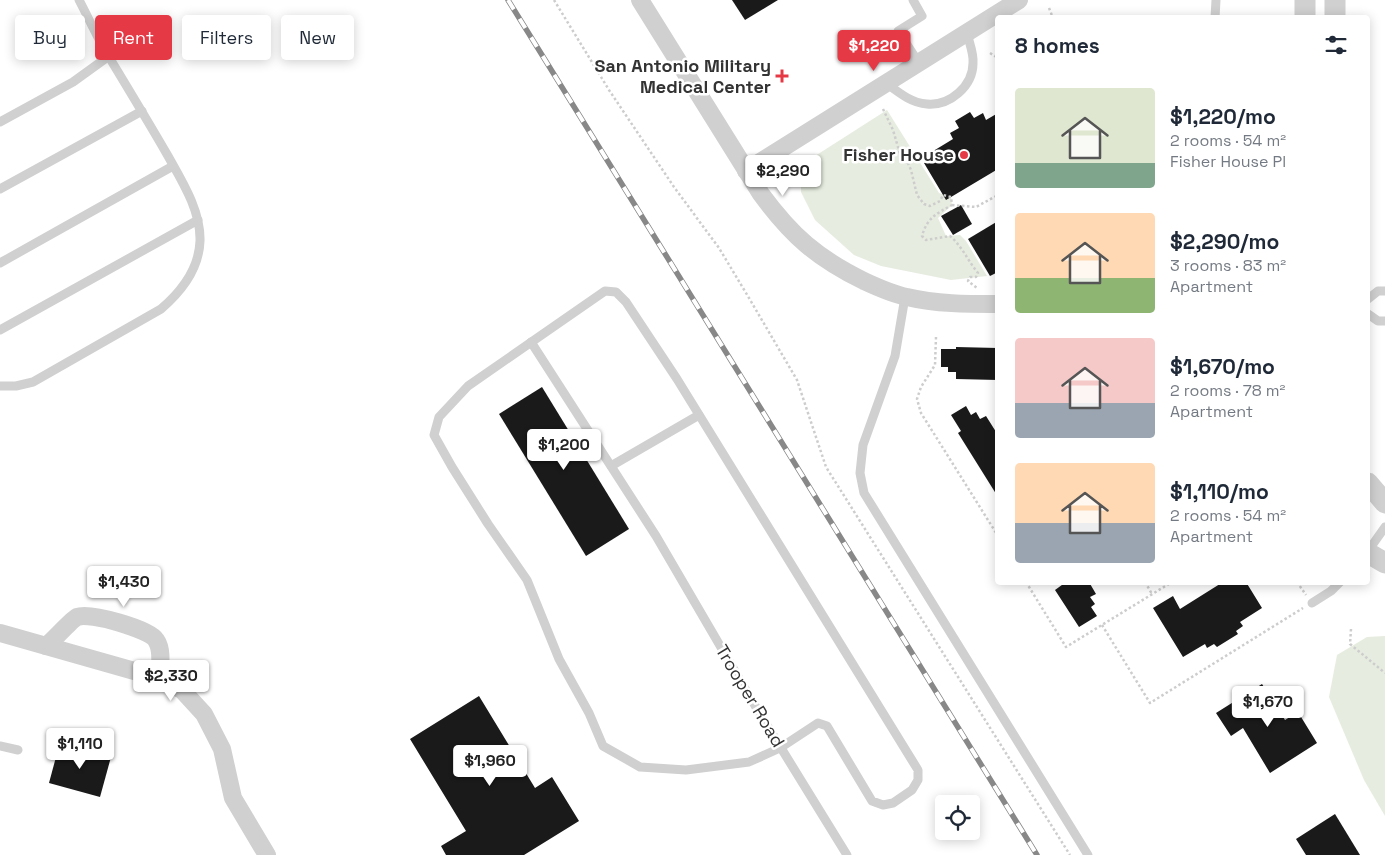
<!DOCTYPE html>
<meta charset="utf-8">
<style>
body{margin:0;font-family:"Space Grotesk",sans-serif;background:#f6f6f7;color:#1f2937;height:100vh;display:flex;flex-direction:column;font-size:19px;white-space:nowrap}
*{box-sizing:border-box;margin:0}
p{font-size:16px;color:#747a83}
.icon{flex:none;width:28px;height:28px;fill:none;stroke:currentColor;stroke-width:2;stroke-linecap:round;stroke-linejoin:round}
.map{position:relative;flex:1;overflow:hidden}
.panel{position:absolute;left:995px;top:15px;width:375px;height:570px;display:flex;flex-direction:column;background:#fff;border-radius:5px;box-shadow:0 2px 12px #0003}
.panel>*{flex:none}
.top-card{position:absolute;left:15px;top:15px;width:475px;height:45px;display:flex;gap:10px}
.tools{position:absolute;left:935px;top:795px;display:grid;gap:10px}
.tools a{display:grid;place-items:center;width:45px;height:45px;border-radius:5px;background:#fff;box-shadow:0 2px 12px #0003;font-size:25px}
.price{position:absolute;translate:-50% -42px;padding:0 11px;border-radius:5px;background:#fff;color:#222;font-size:16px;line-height:32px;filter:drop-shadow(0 1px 2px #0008)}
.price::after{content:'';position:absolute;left:50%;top:30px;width:15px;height:11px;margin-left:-8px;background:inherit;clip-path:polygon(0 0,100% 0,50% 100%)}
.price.on{background:#e63946;color:#fff}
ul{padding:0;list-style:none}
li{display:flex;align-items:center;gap:15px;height:125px;padding:0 20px}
li span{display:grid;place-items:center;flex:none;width:140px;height:100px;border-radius:5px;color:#555}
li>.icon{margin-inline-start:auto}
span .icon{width:60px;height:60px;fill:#fffc;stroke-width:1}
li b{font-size:21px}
h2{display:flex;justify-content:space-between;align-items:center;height:60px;padding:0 20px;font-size:21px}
.tag{padding:0 18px;border-radius:5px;background:#fff;box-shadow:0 2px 12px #0003;font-size:18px;line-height:45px}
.tag.on{background:#e63946;color:#fff}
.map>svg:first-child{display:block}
.green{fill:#e6ecdf}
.building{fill:#1a1a1a}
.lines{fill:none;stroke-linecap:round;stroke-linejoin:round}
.path{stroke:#cdcdcd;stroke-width:2.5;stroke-dasharray:2.5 2.5;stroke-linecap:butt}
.service{stroke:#d0d0d0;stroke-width:9}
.minor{stroke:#d0d0d0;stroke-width:18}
.tertiary{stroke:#d0d0d0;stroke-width:21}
.rail-casing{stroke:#888;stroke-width:5.5}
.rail{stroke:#fff;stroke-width:4;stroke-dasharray:11;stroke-linecap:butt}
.poi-dot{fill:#e63946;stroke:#fff;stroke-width:2}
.labels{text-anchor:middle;stroke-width:5;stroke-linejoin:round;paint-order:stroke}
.poi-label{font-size:18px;font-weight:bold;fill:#333;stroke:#fff;text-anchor:end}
.street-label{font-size:18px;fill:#333;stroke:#fff}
</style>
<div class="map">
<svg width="1385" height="855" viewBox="0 0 1385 855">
<rect width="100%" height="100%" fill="#fff"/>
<!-- green -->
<g class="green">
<polygon points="887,110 939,193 951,197 952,205 938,218 946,236 960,235 966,241 987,276 951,280 881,266 854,255 815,220 801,192 801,165"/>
<polygon points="1385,636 1385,816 1364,780 1329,697 1337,655 1367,637"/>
</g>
<!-- building -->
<g class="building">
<polygon points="732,0 778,0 745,20"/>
<polygon points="970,112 974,118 983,113 986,120 998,113 998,169 946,200 924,163 932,158 930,153 953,139 950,133 959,128 955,121"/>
<polygon points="961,205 972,224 953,235 941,216"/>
<polygon points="998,221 998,272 990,276 968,239"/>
<polygon points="956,347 998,348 998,380 956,379 956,372 948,372 948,367 941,367 941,349 956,349"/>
<polygon points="542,387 629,529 586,556 499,414"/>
<polygon points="966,406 971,415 976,412 980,419 986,416 998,435 998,497 958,433 961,431 951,415"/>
<polygon points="1066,582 1089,582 1096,594 1090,597 1095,604 1091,607 1097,616 1079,627 1055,590"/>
<polygon points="1223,582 1246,582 1262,608 1240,622 1243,626 1236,631 1238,634 1217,647 1214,644 1207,648 1205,644 1183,657 1153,608 1173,596 1180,609"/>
<polygon points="1262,684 1285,720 1298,712 1317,743 1270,773 1243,728 1231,736 1216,713"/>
<polygon points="479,696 535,788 552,777 579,821 524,855 446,855 441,846 466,831 410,739"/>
<polygon points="60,742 111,757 100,797 49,783"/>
<polygon points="1335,814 1360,855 1306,855 1296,839"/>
</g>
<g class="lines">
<!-- path -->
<g class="path">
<polyline points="554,0 609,90 674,187 719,248 749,298 797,380 826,467 1070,855"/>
<polyline points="1049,8 1053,18"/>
<polyline points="990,53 998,58"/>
<path d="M 883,109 L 893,130 L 900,154 L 907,161 L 911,170 L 917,195 L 924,204 L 930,206 L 940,201 L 943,195 L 951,197 L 952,205 C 936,214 927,218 922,236 L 926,240 L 950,236 C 962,246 968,261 978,273 L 976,277 L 970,277 L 968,281 L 977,288"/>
<polyline points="952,205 976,207 998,195"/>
<polyline points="936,337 935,365 921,387 917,399 921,413 998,536"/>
<polyline points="1026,582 1066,647 1172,582"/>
<polyline points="1145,582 1152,594"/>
<polyline points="1297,582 1306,595"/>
<polyline points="1102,625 1150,703 1303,608"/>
<polyline points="1351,629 1350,644 1385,673"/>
</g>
<!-- service -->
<g class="service">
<polyline points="913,0 922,16 898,31 919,63"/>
<polyline points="1215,18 1216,0"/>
<path d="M 886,83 C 898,92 911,103 927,104 C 950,106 973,86 973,63 C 974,54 969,42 967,33"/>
<polyline points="0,122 73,82 109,56"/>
<polyline points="0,189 142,111"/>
<polyline points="0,263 173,166"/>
<polygon points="605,291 616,292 626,302 677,379 918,770 918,780 912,790 893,803 883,805 872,801 827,726 818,723 780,748 749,762 686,770 640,767 603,746 589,713 559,659 527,580 488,524 452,467 434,435 439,417 468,386"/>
<polyline points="905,297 895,356 863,445 860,473 864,493 1088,855"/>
<polyline points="1368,299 1378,291 1385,291"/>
<polyline points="1368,314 1378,321 1385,321"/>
<polyline points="0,330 198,220"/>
<polyline points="531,342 656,536 757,709 847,855"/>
<path d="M 0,386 L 16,386 L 33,382 L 161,309 C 182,291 199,269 200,241 C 201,211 182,181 168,156 C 149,123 129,90 109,57 C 98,39 89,19 79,0"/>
<polyline points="611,466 699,415"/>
<polyline points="1368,551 1385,527"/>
<polyline points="1312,603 1331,591 1340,582"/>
<polyline points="0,746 18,750"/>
</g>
<!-- minor -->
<g class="minor">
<path d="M 640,0 L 761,194 C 792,236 817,258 864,281 C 877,287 892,294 907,297 C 936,304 967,304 998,304"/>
<polyline points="746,171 1019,0"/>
<polyline points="0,633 159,678 182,690 204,714 222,749 233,798 267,855"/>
<path d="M 46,646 C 54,640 71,620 77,617 C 90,612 149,629 156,640 C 163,650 160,666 159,678"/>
</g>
<!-- tertiary -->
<g class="tertiary">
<polyline points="1305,18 1305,0"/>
<polyline points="1335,18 1335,0"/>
<polyline points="1368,483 1385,503"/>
<polyline points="1368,553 1385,563"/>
</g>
<!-- rail casing -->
<g class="rail-casing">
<polyline id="rail" points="508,0 1037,855"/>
</g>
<!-- rail -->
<use href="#rail" class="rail"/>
</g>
<!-- markers -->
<g class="poi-dot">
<path d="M779.5 68.5h5v5h5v5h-5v5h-5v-5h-5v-5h5z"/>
<circle cx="964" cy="155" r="5"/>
</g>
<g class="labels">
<!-- poi labels -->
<g class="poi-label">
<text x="771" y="72">San Antonio Military<tspan x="771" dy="21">Medical Center</tspan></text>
<text x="954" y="161">Fisher House</text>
</g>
<!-- street labels -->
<g class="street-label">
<text transform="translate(750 696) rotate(59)" y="6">Trooper Road</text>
</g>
</g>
</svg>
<div class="tools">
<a><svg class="icon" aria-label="locate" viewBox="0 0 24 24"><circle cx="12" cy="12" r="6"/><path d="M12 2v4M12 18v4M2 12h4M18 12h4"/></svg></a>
</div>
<b class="price on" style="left:874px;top:72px">$1,220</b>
<b class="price" style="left:783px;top:197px">$2,290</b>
<b class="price" style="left:564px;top:471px">$1,200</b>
<b class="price" style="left:124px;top:608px">$1,430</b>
<b class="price" style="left:171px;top:702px">$2,330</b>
<b class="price" style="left:1268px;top:728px">$1,670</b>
<b class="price" style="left:80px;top:770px">$1,110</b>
<b class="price" style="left:490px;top:787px">$1,960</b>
<div class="top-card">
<a class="tag">Buy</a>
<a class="tag on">Rent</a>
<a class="tag">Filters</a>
<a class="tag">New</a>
</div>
<section class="panel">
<h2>8 homes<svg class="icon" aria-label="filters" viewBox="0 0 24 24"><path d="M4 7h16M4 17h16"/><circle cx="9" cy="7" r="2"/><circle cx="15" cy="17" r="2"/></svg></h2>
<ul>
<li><span style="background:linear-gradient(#dfe7d0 75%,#7fa58c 0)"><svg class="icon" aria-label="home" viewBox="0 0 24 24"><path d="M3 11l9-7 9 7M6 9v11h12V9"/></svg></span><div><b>$1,220/mo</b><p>2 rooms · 54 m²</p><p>Fisher House Pl</p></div></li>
<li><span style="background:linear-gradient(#ffd9b3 65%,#8fb573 0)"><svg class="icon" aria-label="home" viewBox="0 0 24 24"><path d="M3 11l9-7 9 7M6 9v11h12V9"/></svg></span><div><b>$2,290/mo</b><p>3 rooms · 83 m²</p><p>Apartment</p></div></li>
<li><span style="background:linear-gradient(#f6c9c9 65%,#9aa5b1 0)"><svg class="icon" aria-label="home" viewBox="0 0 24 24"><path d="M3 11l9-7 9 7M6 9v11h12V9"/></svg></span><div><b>$1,670/mo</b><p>2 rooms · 78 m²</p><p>Apartment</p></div></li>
<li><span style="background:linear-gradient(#ffd9b3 60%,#9aa5b1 0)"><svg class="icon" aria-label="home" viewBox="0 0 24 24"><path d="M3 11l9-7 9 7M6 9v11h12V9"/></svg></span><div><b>$1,110/mo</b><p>2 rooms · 54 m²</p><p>Apartment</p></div></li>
</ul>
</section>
</div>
